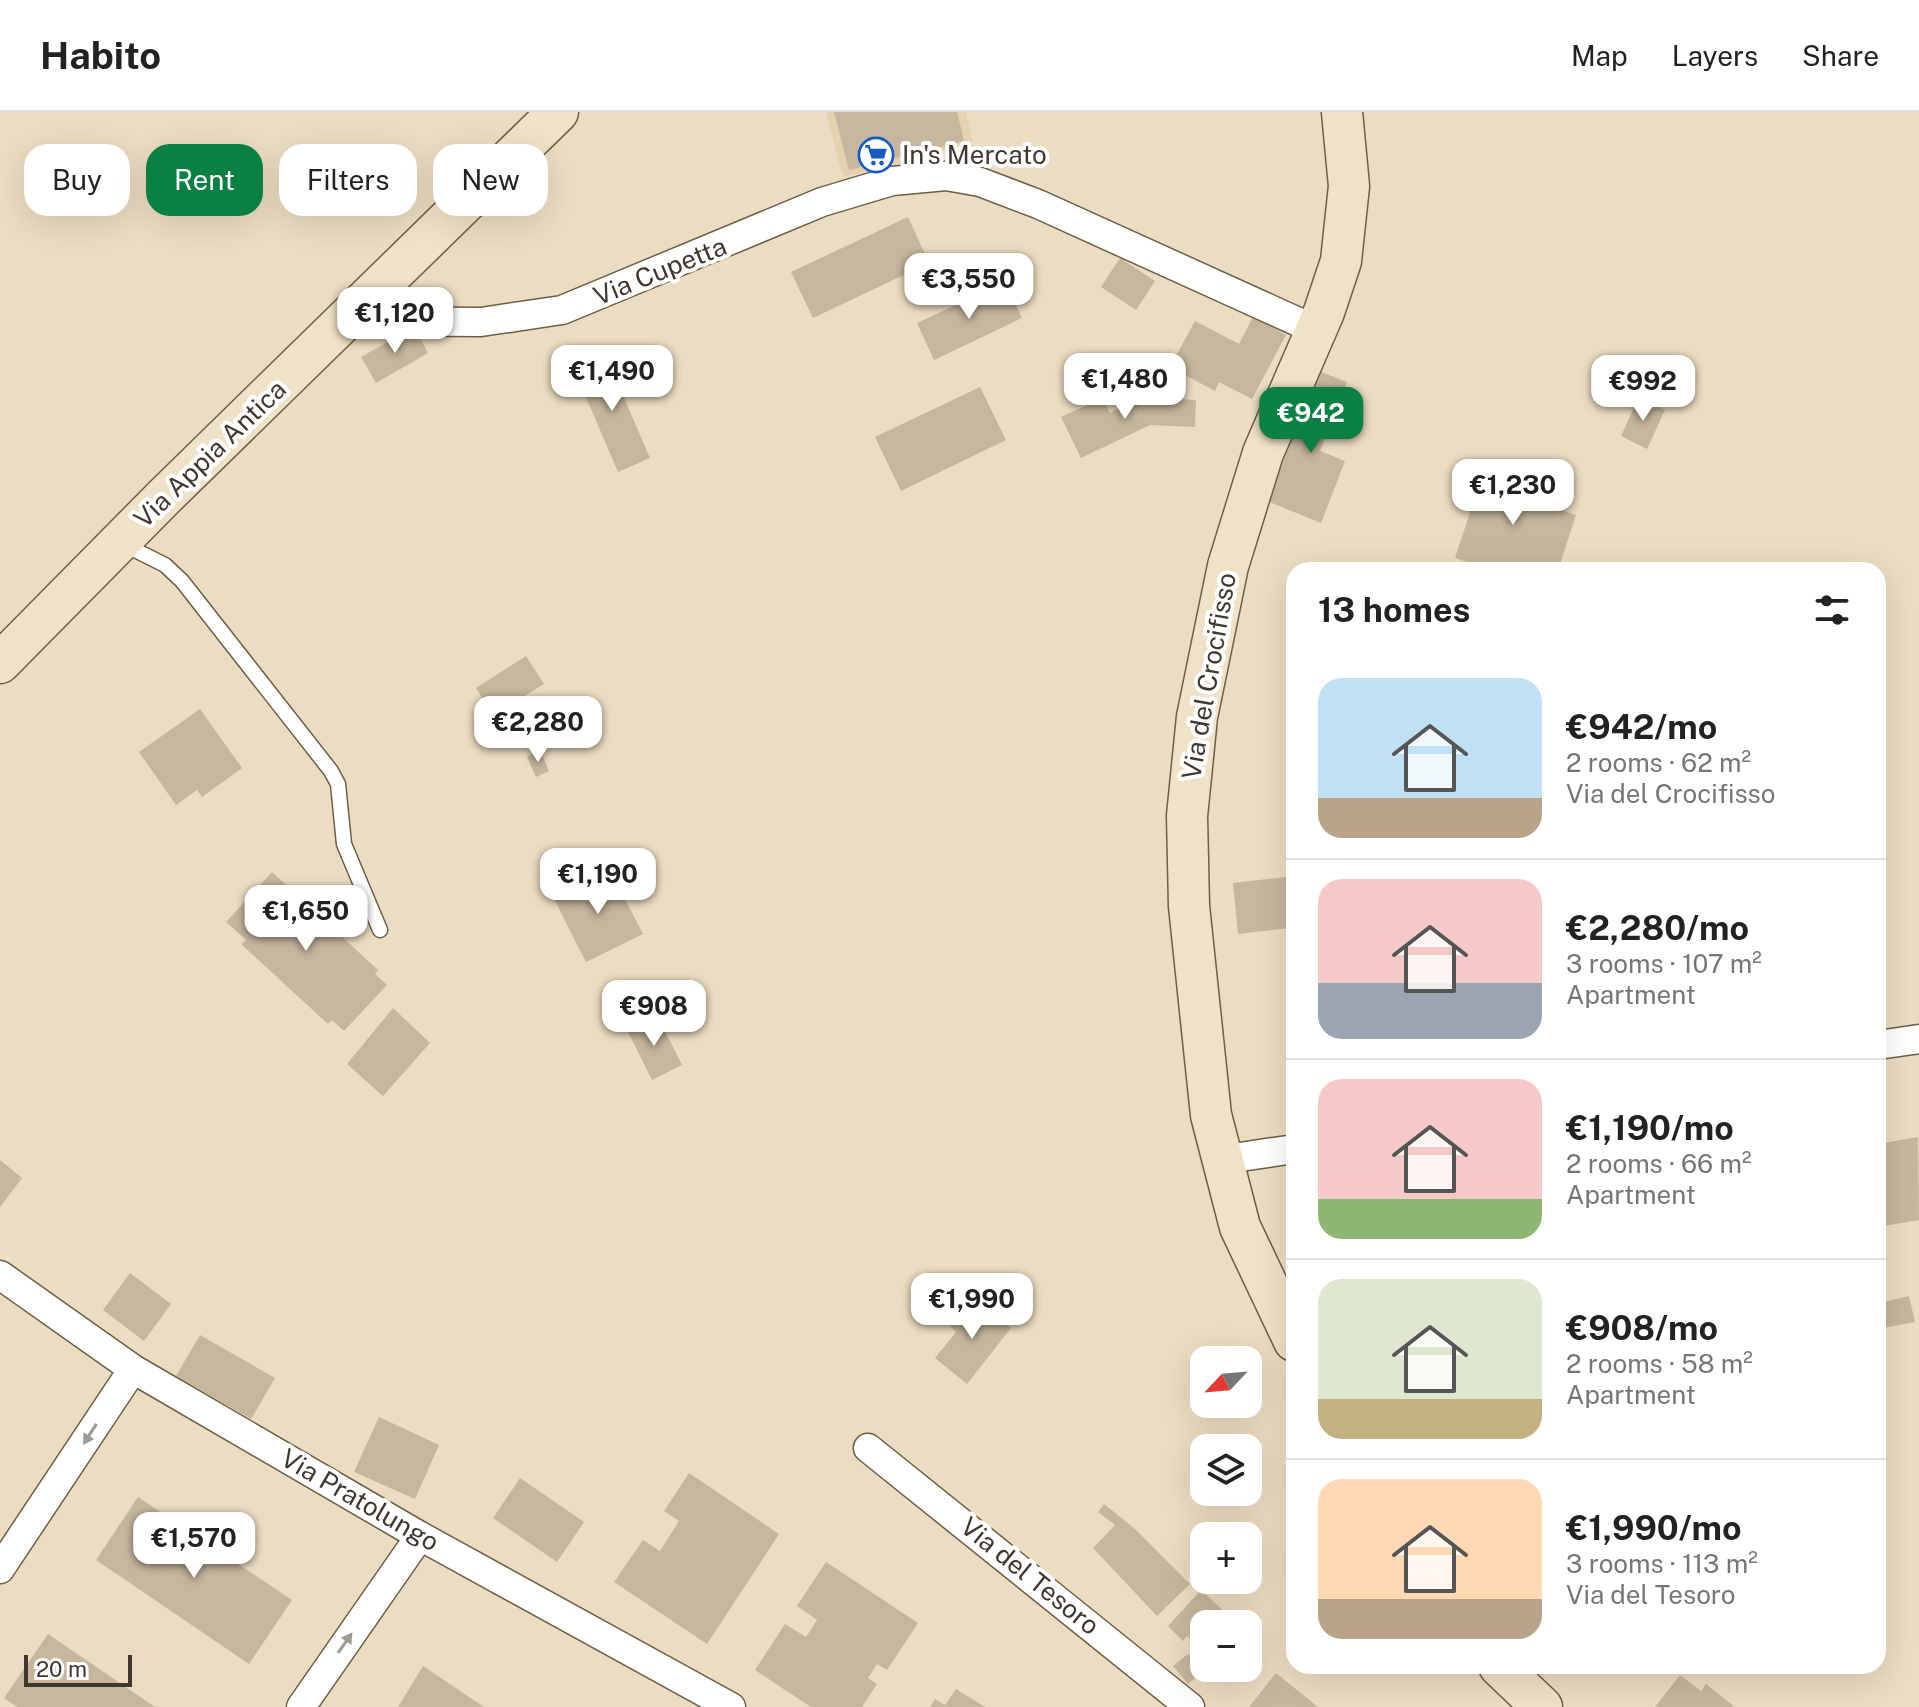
<!DOCTYPE html>
<meta charset="utf-8">
<style>
body{margin:0;font-family:"Public Sans",sans-serif;background:#f2f2f2;color:#222;height:100vh;display:flex;flex-direction:column;font-size:30px;white-space:nowrap}
*{box-sizing:border-box;margin:0}
p{font-size:26px;color:#767676}
.icon{flex:none;width:44px;height:44px;fill:none;stroke:currentColor;stroke-width:2;stroke-linecap:round;stroke-linejoin:round}
.map{position:relative;flex:1;overflow:hidden}
.details{position:absolute;left:1286px;top:450px;width:600px;height:1112px;display:flex;flex-direction:column;background:#fff;border-radius:24px;box-shadow:0 8px 32px #0002}
.details>*{flex:none}
.guide{position:absolute;left:24px;top:32px;width:760px;height:72px;display:flex;gap:16px}
.needle{width:52px;rotate:244deg}
.fabs{position:absolute;left:1190px;top:1234px;display:grid;gap:16px}
.fabs a{display:grid;place-items:center;width:72px;height:72px;border-radius:16px;background:#fff;box-shadow:0 8px 32px #0002;font-size:40px}
.scale{position:absolute;left:24px;bottom:20px;width:108px;box-sizing:border-box;padding-left:8px;border:4px solid #3f382e;border-top:0;font-size:22px;line-height:28px;white-space:nowrap;color:#3f382e;-webkit-text-stroke:6px #fff;paint-order:stroke}
.price{position:absolute;translate:-50% -68px;padding:0 18px;border-radius:16px;background:#fff;color:#222;font-size:26px;line-height:52px;filter:drop-shadow(0 2px 4px #0008)}
.price::after{content:'';position:absolute;left:50%;top:48px;width:24px;height:18px;margin-left:-12px;background:inherit;clip-path:polygon(0 0,100% 0,50% 100%)}
.price.current{background:#0b8043;color:#fff}
ul{padding:0;list-style:none}
li{display:flex;align-items:center;gap:24px;height:200px;padding:0 32px}
li+li{border-top:2px solid #e0e0e0}
li span{display:grid;place-items:center;flex:none;width:224px;height:160px;border-radius:24px;color:#555}
li>.icon{margin-inline-start:auto}
span .icon{width:96px;height:96px;fill:#fffc;stroke-width:1}
li b{font-size:34px}
h2{display:flex;justify-content:space-between;align-items:center;height:96px;padding:0 32px;font-size:34px}
.chip{padding:0 28px;border-radius:24px;background:#fff;box-shadow:0 8px 32px #0002;font-size:28px;line-height:72px}
.chip.current{background:#0b8043;color:#fff}
header{display:flex;align-items:center;gap:48px;box-sizing:border-box;height:112px;padding:0 40px;background:#fff;border-bottom:2px solid #e0e0e0}
header strong{font-size:38px}
nav{display:flex;gap:44px;margin-inline-start:auto;font-size:28px}
.map>svg:first-child{display:block}
.built{fill:#e5d1b0}
.building{fill:#c6b69d}
.lines{fill:none;stroke-linecap:round;stroke-linejoin:round}
.lane-casing{stroke:#6c5e47;stroke-width:17}
.street-casing{stroke:#6c5e47;stroke-width:31}
.secondary-casing{stroke:#6c5e47;stroke-width:43}
.lane{stroke:#fff;stroke-width:14}
.street{stroke:#fff;stroke-width:28}
.secondary{stroke:#f0e2c7;stroke-width:40}
.oneway{fill:#9f9c96}
.labels{text-anchor:middle;stroke-width:8;stroke-linejoin:round;paint-order:stroke}
.poi-label{font-size:26px;fill:#3f382e;stroke:#fff;text-anchor:start}
.street-label{font-size:26px;fill:#3f382e;stroke:#fff}
</style>
<header>
<strong>Habito</strong>
<nav><a>Map</a><a>Layers</a><a>Share</a></nav>
</header>
<div class="map">
<svg width="1919" height="1595" viewBox="0 0 1919 1595">
<rect width="100%" height="100%" fill="#ecdcc2"/>
<!-- built -->
<polygon class="built" points="826,0 966,0 973,34 843,65"/>
<!-- building -->
<g class="building">
<polygon points="834,0 957,0 964,29 849,58"/>
<polygon points="908,105 929,151 813,206 791,160"/>
<polygon points="1120,146 1155,169 1136,198 1101,175"/>
<polygon points="1005,170 1022,206 934,248 917,211"/>
<polygon points="1253,205 1286,223 1252,287 1219,270 1215,279 1170,255 1195,209 1239,232"/>
<polygon points="414,215 428,241 376,271 361,245"/>
<polygon points="605,242 650,346 618,360 573,255"/>
<polygon points="1319,259 1347,270 1320,339 1345,349 1321,411 1267,389"/>
<polygon points="980,275 1006,328 901,379 875,325"/>
<polygon points="1142,285 1196,288 1195,315 1150,313 1081,346 1061,305 1103,286 1110,301"/>
<polygon points="1639,285 1665,298 1647,337 1621,324"/>
<polygon points="1485,355 1539,373 1534,389 1576,403 1558,458 1492,458 1455,446"/>
<polygon points="526,544 544,572 493,603 476,576"/>
<polygon points="200,597 242,656 202,685 197,678 176,693 139,640"/>
<polygon points="540,638 549,659 536,665 527,645"/>
<polygon points="610,758 643,822 586,850 554,787"/>
<polygon points="272,760 378,858 375,862 387,873 344,919 332,908 328,912 241,832 246,828 226,810"/>
<polygon points="1294,764 1294,834 1290,816 1238,822 1233,771"/>
<polygon points="393,896 430,931 383,984 347,952"/>
<polygon points="657,903 682,953 652,968 627,918"/>
<polygon points="1918,1025 1919,1108 1878,1115 1878,1032"/>
<polygon points="0,1048 22,1066 0,1095"/>
<polygon points="130,1161 171,1192 144,1229 103,1198"/>
<polygon points="1909,1184 1915,1210 1883,1216 1878,1191"/>
<polygon points="972,1186 1011,1216 967,1272 935,1246 956,1220 950,1214"/>
<polygon points="200,1223 275,1266 251,1307 176,1264"/>
<polygon points="379,1305 439,1333 415,1387 354,1360"/>
<polygon points="689,1361 779,1422 707,1532 614,1470 643,1428 660,1439 679,1409 664,1399"/>
<polygon points="520,1366 584,1410 557,1450 493,1406"/>
<polygon points="138,1385 292,1488 249,1552 96,1448"/>
<polygon points="1104,1392 1135,1417 1190,1472 1157,1504 1093,1436 1115,1413 1098,1400"/>
<polygon points="826,1450 918,1511 887,1558 877,1552 868,1566 877,1572 862,1595 811,1595 755,1558 785,1512 806,1525 817,1508 797,1494"/>
<polygon points="1201,1478 1227,1502 1218,1512 1204,1512 1204,1527 1198,1534 1187,1524 1183,1529 1168,1514"/>
<polygon points="48,1522 155,1595 17,1595 4,1586"/>
<polygon points="1188,1542 1202,1560 1188,1572 1173,1554"/>
<polygon points="423,1554 484,1595 398,1595"/>
<polygon points="1276,1561 1318,1595 1249,1595"/>
<polygon points="1680,1563 1701,1579 1706,1572 1735,1595 1655,1595"/>
<polygon points="956,1577 985,1595 930,1595 935,1587 945,1593"/>
</g>
<g class="lines">
<!-- lane casing -->
<g class="lane-casing">
<polyline id="lane" points="123,432 165,453 182,469 331,659 338,672 344,732 380,818"/>
</g>
<!-- street casing -->
<g class="street-casing">
<g id="street">
<polyline points="346,209 481,210 562,198 822,90 892,69 946,64 980,70 1038,92 1316,218"/>
<polyline points="1878,933 1919,927"/>
<polyline points="1220,1048 1294,1037"/>
<polyline points="0,1163 133,1257 420,1424 731,1595"/>
<polyline points="868,1336 1190,1595"/>
<polyline points="0,1457 133,1257"/>
<polyline points="301,1595 420,1424"/>
</g>
</g>
<!-- secondary casing -->
<g class="secondary-casing">
<g id="secondary">
<polyline points="0,551 165,384 558,0"/>
<polyline points="1294,1229 1240,1115 1211,1003 1189,794 1187,704 1197,605 1228,454 1263,341 1324,200 1341,149 1349,74 1342,0"/>
<polyline points="1499,1554 1542,1595"/>
</g>
</g>
<!-- lane -->
<use href="#lane" class="lane"/>
<!-- street -->
<use href="#street" class="street"/>
<!-- secondary -->
<use href="#secondary" class="secondary"/>
</g>
<!-- one-way arrows -->
<defs><path id="oneway-solid" d="M-6-.8H1V-3.2L6.5 0L1 3.2V.8H-6Z" transform="scale(2)"/></defs>
<g class="oneway">
<use href="#oneway-solid" transform="translate(90 1322) rotate(123)"/>
<use href="#oneway-solid" transform="translate(345 1531) rotate(-55)"/>
</g>
<!-- icons -->
<defs>
<g id="supermarket-ring" transform="scale(1.8)"><circle r="9.5" fill="#fff" stroke="#165ac5" stroke-width="1.5"/><path d="M-6-5.5h2.5l.6 2H6L4.5 2H-2.5L-4.4-4H-6ZM-1.5 3.2a1.3 1.3 0 1 0 .1 0ZM3 3.2a1.3 1.3 0 1 0 .1 0Z" fill="#165ac5"/></g>
</defs>
<g fill-rule="evenodd">
<use href="#supermarket-ring" x="876" y="43"/>
</g>
<g class="labels">
<!-- poi labels -->
<g class="poi-label">
<text x="902" y="52">In's Mercato</text>
</g>
<!-- street labels -->
<g class="street-label">
<text transform="translate(660 159) rotate(-22)" y="9">Via Cupetta</text>
<text transform="translate(210 342) rotate(-44)" y="9">Via Appia Antica</text>
<text transform="translate(1209 564) rotate(-80)" y="9">Via del Crocifisso</text>
<text transform="translate(360 1388) rotate(30)" y="9">Via Pratolungo</text>
<text transform="translate(1030 1464) rotate(39)" y="9">Via del Tesoro</text>
</g>
</g>
</svg>
<div class="fabs">
<a><svg class="needle" viewBox="-14 -14 28 28"><path d="M0-13l5 13h-10z" fill="#e53935"/><path d="M0 13l5-13h-10z" fill="#767676"/></svg></a>
<a><svg class="icon" aria-label="layers" viewBox="0 0 24 24"><path d="M12 4l9 5-9 5-9-5zM3 14l9 5 9-5"/></svg></a>
<a>+</a>
<a>−</a>
</div>
<div class="scale">20 m</div>
<b class="price" style="left:969px;top:209px">€3,550</b>
<b class="price" style="left:395px;top:243px">€1,120</b>
<b class="price" style="left:612px;top:301px">€1,490</b>
<b class="price" style="left:1125px;top:309px">€1,480</b>
<b class="price" style="left:1643px;top:311px">€992</b>
<b class="price current" style="left:1311px;top:343px">€942</b>
<b class="price" style="left:1513px;top:415px">€1,230</b>
<b class="price" style="left:538px;top:652px">€2,280</b>
<b class="price" style="left:598px;top:804px">€1,190</b>
<b class="price" style="left:306px;top:841px">€1,650</b>
<b class="price" style="left:654px;top:936px">€908</b>
<b class="price" style="left:972px;top:1229px">€1,990</b>
<b class="price" style="left:194px;top:1468px">€1,570</b>
<div class="guide">
<a class="chip">Buy</a>
<a class="chip current">Rent</a>
<a class="chip">Filters</a>
<a class="chip">New</a>
</div>
<section class="details">
<h2>13 homes<svg class="icon" aria-label="filters" viewBox="0 0 24 24"><path d="M4 7h16M4 17h16"/><circle cx="9" cy="7" r="2"/><circle cx="15" cy="17" r="2"/></svg></h2>
<ul>
<li><span style="background:linear-gradient(#bfe0f5 75%,#b9a48a 0)"><svg class="icon" aria-label="home" viewBox="0 0 24 24"><path d="M3 11l9-7 9 7M6 9v11h12V9"/></svg></span><div><b>€942/mo</b><p>2 rooms · 62 m²</p><p>Via del Crocifisso</p></div></li>
<li><span style="background:linear-gradient(#f6c9c9 65%,#9aa5b1 0)"><svg class="icon" aria-label="home" viewBox="0 0 24 24"><path d="M3 11l9-7 9 7M6 9v11h12V9"/></svg></span><div><b>€2,280/mo</b><p>3 rooms · 107 m²</p><p>Apartment</p></div></li>
<li><span style="background:linear-gradient(#f6c9c9 75%,#8fb573 0)"><svg class="icon" aria-label="home" viewBox="0 0 24 24"><path d="M3 11l9-7 9 7M6 9v11h12V9"/></svg></span><div><b>€1,190/mo</b><p>2 rooms · 66 m²</p><p>Apartment</p></div></li>
<li><span style="background:linear-gradient(#dfe7d0 75%,#c2b280 0)"><svg class="icon" aria-label="home" viewBox="0 0 24 24"><path d="M3 11l9-7 9 7M6 9v11h12V9"/></svg></span><div><b>€908/mo</b><p>2 rooms · 58 m²</p><p>Apartment</p></div></li>
<li><span style="background:linear-gradient(#ffd9b3 75%,#b9a48a 0)"><svg class="icon" aria-label="home" viewBox="0 0 24 24"><path d="M3 11l9-7 9 7M6 9v11h12V9"/></svg></span><div><b>€1,990/mo</b><p>3 rooms · 113 m²</p><p>Via del Tesoro</p></div></li>
</ul>
</section>
</div>
